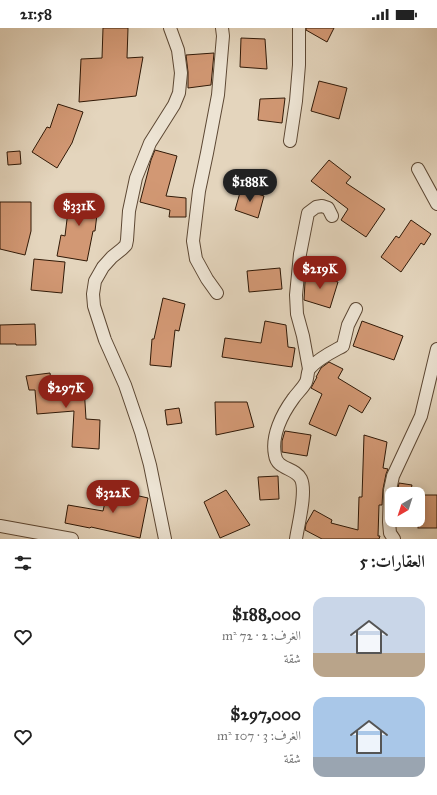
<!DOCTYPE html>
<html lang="ar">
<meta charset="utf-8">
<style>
body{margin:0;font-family:"IM FELL Great Primer",Amiri,serif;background:#f2f2f2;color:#222;direction:rtl;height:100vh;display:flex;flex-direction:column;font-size:15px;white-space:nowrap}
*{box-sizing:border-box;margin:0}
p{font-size:13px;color:#767676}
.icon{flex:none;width:22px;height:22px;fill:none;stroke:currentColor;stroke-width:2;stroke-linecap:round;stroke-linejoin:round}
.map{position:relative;height:511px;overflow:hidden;direction:ltr}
.side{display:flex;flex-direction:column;background:#fff;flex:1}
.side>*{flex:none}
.needle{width:26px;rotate:219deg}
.controls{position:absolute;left:385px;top:459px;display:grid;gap:8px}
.controls a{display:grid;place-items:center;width:40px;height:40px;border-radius:8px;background:#fff;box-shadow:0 2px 10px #0003;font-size:20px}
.price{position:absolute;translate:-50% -34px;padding:0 9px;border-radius:14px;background:#8f2418;color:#fff;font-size:13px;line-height:26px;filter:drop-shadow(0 1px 2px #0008)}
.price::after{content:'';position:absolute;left:50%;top:24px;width:12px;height:9px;margin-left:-6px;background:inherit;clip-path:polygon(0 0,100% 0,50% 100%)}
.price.on{background:#222;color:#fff}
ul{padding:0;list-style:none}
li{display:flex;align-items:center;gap:12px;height:100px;padding:0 12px}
li span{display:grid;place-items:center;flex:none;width:112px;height:80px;border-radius:12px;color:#555}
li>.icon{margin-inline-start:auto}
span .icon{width:48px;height:48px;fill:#fffc;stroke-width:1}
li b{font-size:17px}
h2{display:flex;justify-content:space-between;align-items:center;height:48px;padding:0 12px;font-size:17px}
.status{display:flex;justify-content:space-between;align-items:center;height:28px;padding:0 20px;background:#fff;direction:ltr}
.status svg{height:11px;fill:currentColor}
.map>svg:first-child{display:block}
.building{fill:#d29874;stroke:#301907}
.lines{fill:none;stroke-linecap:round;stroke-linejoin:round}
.street-casing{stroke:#5d4834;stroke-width:14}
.street{stroke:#ede4d4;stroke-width:12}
</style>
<div class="status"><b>21:58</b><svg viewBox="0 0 49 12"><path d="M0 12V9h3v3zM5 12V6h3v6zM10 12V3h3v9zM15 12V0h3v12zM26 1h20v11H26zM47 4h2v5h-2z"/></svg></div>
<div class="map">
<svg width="437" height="511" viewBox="0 0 437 511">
<rect width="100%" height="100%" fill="#e4d5bd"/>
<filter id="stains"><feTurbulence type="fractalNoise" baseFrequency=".005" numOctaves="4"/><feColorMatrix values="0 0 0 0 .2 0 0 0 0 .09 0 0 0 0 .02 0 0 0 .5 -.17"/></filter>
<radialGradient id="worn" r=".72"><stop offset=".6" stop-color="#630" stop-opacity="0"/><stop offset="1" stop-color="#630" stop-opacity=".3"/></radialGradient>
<!-- building -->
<g class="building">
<polygon points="103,0 128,0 127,30 143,29 136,68 79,74 81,31 102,30"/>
<polygon points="306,0 334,0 327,14 306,2"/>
<polygon points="241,10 265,11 267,41 240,39"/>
<polygon points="214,25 211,57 188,60 188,44 186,27"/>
<polygon points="319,53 347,60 339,91 311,83"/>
<polygon points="285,70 282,95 258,92 260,71"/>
<polygon points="58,76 83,84 72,115 57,140 32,124 47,99 50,100"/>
<polygon points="155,122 177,128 166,168 186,170 186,189 169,189 170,182 140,174 151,132"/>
<polygon points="20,123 21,136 8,137 7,124"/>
<polygon points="329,132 351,149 346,155 385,181 366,209 341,192 348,181 311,153"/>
<polygon points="241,161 264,168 258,190 235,182"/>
<polygon points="70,166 99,169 95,203 93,203 87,233 57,228 61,207 65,208"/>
<polygon points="0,174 31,174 31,203 25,227 0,221"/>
<polygon points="411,192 431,206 424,217 421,215 401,244 381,229 396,208 399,210"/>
<polygon points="34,231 65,234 62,265 31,262"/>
<polygon points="280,240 282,261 249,264 247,243"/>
<polygon points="308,245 338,254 330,280 304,272 305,254"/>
<polygon points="163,270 185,276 179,303 175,302 171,339 150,337 152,311 154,311"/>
<polygon points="265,293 286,297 288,319 295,320 292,339 222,329 225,310 261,315"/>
<polygon points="362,293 403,308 394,332 353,318"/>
<polygon points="35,296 36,317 16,317 16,316 0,316 0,297"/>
<polygon points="329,334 343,341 338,350 371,370 362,385 349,377 336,408 309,396 322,366 311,360 317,349 316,349 321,340"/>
<polygon points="50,345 52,360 84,358 86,391 100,392 99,421 72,419 74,383 37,386 35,362 29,362 26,348"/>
<polygon points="215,374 247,374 254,399 216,407"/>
<polygon points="179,380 182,395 167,397 165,382"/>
<polygon points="285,403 311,407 307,428 282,424 282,413"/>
<polygon points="364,407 387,414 383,440 388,441 386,446 383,461 382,477 379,477 378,508 380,508 379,511 322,511 305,502 306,496 314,482 332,492 331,495 358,502 359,469 362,469"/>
<polygon points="278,448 279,471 260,472 258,449"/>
<polygon points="399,455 412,457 410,466 397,466"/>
<polygon points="108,461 148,470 140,510 91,499 90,500 65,495 68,477 103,483"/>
<polygon points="226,462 250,497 220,510 204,474"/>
<rect x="418" y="467" width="19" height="33"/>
</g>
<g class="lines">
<!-- street casing -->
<g class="street-casing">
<g id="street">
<polyline points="290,113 296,73 299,37 299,0"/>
<polyline points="418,141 437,176"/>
<polyline points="217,265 207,251 196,231 193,213 199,163 207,125 218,67 223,8 222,0"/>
<polyline points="309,341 303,308 297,286 296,267 300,226 308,185 316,179 322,178 328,180 332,188"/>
<polyline points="0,498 72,511"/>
<polyline points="165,511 150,437 141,404 125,357 105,312 94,278 93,266 95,253 103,239 112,229 122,221 126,217 127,212 129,183 136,150 150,115 174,77 179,65 181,45 178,22 170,0"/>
<path d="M 296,511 C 298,497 307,464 301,451 C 295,439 277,442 275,427 C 271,408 282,386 293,371 C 297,365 303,360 306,354 C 308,350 307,343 310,340 C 319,330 332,324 343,318 L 348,297 L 356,281"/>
<polyline points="394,511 390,505 389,494 390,462 393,448 421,388 437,321"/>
</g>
</g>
<!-- street -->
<use href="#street" class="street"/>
</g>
<rect width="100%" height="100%" filter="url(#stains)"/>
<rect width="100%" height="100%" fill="url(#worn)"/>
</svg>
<div class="controls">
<a><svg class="needle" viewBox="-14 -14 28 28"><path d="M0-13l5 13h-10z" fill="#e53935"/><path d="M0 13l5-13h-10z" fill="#767676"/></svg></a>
</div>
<b class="price on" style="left:250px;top:175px">$188K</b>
<b class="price" style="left:79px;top:199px">$331K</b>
<b class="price" style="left:320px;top:262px">$219K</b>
<b class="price" style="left:66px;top:381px">$297K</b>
<b class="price" style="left:113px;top:486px">$322K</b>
</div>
<section class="side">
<h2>العقارات: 5<svg class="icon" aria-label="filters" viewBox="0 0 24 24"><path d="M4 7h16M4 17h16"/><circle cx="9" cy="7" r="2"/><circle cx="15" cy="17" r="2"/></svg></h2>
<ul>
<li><span style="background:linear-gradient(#c9d6e8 70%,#b9a48a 0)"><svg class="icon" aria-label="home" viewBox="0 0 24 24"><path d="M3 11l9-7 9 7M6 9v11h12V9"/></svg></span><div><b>$188,000</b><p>الغرف: 2 · 72 m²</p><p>شقة</p></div><svg class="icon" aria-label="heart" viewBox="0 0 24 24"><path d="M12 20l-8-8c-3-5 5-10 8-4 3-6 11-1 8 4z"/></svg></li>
<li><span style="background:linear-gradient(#a9c7e8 75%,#9aa5b1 0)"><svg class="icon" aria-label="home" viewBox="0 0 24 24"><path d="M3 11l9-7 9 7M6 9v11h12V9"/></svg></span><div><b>$297,000</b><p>الغرف: 3 · 107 m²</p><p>شقة</p></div><svg class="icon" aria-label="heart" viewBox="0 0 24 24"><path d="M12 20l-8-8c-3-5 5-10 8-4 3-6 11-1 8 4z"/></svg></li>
</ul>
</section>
